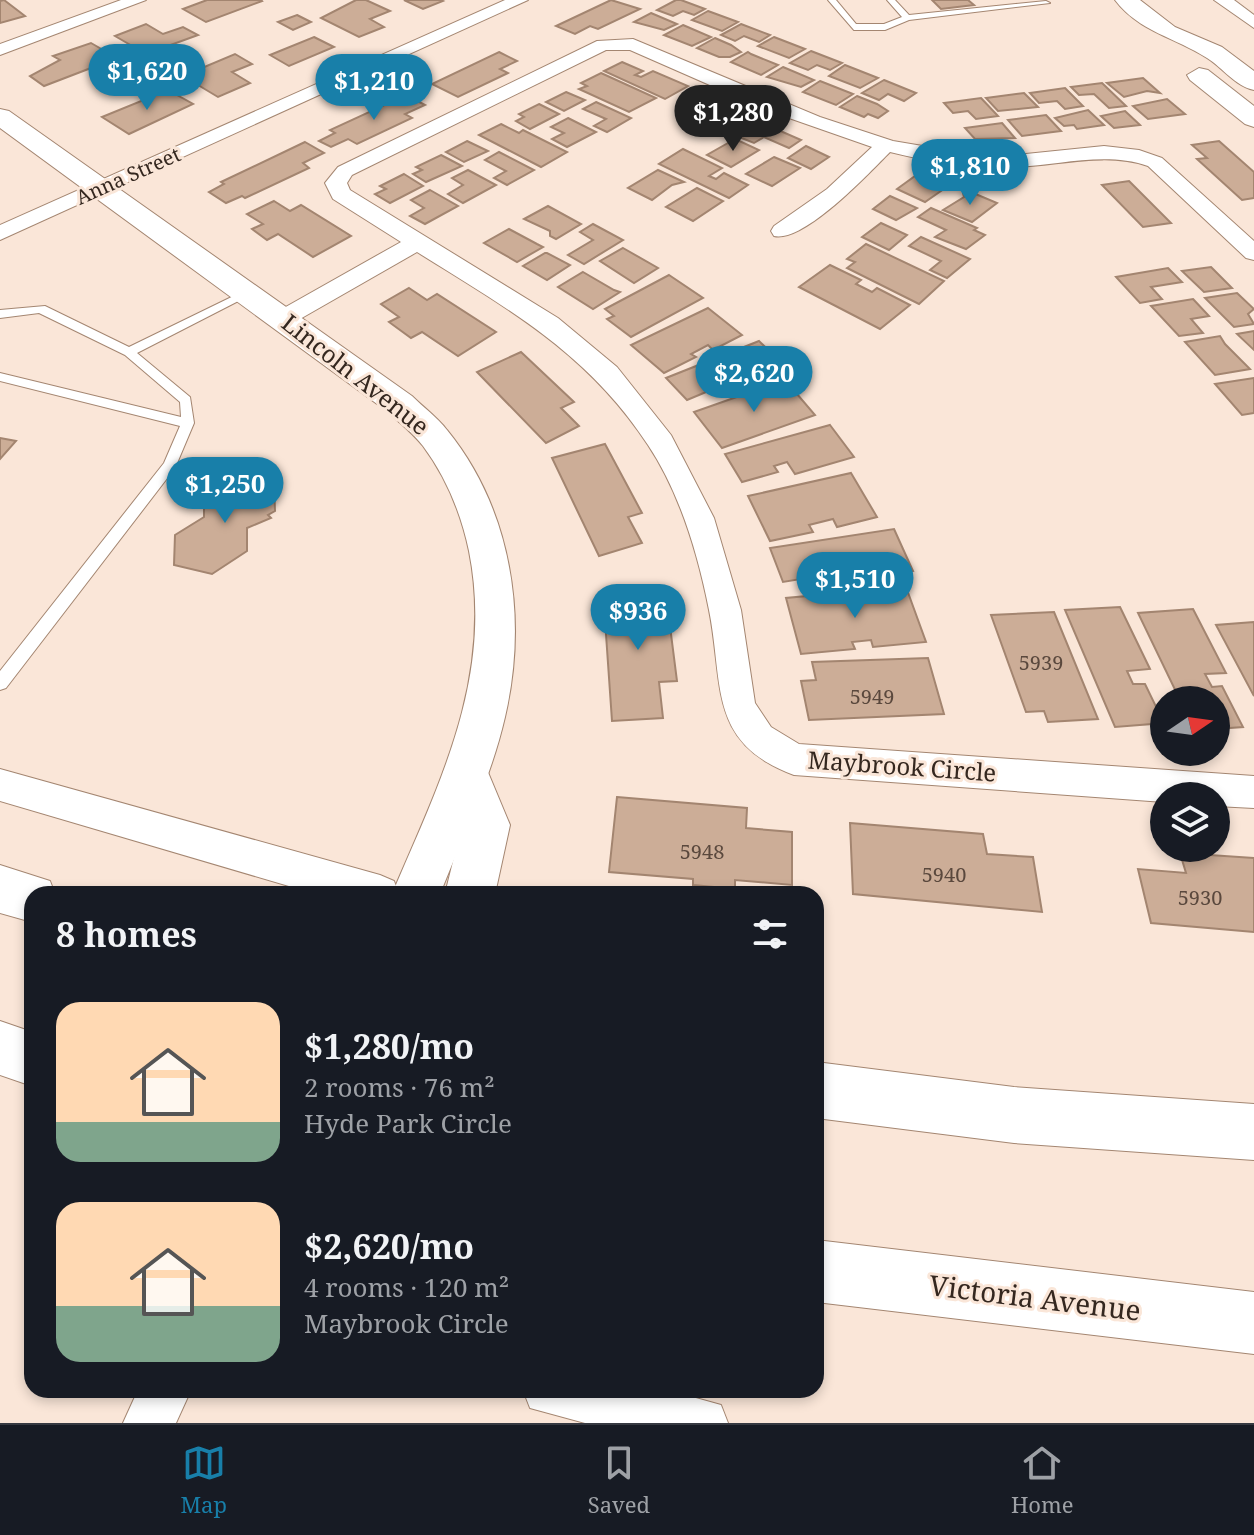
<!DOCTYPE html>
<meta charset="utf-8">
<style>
body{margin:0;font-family:"Noto Serif",serif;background:#242831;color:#f1f3f6;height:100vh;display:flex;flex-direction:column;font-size:30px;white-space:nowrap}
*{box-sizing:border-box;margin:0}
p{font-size:26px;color:#9ea1a6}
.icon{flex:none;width:44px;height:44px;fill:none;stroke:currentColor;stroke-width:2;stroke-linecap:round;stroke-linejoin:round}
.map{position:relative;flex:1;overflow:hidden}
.side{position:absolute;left:24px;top:886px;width:800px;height:512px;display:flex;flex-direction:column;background:#171b24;border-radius:24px;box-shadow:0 4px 12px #0003}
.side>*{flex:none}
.needle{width:52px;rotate:77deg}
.buttons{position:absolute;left:1150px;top:686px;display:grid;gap:16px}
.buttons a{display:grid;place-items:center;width:80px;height:80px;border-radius:50%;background:#171b24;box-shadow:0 4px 12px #0003;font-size:40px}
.price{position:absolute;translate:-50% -68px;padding:0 18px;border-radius:28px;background:#187fa9;color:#fff;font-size:26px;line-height:52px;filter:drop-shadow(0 2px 4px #0008)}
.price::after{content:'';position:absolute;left:50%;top:48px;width:24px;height:18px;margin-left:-12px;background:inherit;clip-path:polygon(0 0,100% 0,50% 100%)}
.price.active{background:#222;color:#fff}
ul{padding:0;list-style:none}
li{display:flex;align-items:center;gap:24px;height:200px;padding:0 32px}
li span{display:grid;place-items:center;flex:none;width:224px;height:160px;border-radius:24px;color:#555}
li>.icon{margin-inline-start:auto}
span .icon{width:96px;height:96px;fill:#fffc;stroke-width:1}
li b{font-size:34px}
h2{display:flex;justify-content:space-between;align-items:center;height:96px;padding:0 32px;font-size:34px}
.tabs{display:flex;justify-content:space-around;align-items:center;height:112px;border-top:2px solid #363941;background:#171b24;font-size:22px;color:#9ea1a6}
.tabs a{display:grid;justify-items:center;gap:4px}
.tabs .active{color:#187fa9}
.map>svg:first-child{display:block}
.building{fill:#ccad97;stroke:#a38570;stroke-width:2}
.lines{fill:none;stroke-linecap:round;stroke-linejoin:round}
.service-casing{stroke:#a48671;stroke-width:2}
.minor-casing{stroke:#a48671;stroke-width:2}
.tertiary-casing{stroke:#a48671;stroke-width:2}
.secondary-casing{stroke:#a48671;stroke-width:2}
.primary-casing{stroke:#a48671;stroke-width:2}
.service{fill:#fff;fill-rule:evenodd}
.minor{fill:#fff;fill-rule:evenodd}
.tertiary{fill:#fff;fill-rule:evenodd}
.secondary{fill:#fff;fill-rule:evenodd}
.primary{fill:#fff;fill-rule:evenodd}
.labels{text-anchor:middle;stroke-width:6;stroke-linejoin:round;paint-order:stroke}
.far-street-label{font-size:20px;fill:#34271f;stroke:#fae6d8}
.number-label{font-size:20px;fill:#5a483d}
.street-label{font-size:24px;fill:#34271f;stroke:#fae6d8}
.near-street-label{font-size:28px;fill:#34271f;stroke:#fae6d8}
</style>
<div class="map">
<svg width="1254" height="1423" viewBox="0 0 1254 1423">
<rect width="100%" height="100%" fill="#fae6d8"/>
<!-- building -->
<g class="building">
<polygon points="4,0 25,16 0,23 0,1"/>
<polygon points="207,0 261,0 262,1 206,22 183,9"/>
<polygon points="356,0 366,0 390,11 370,19 384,27 359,37 321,18"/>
<polygon points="404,0 441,0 443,1 423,9"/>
<polygon points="611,0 640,9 598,29 590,26 575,34 556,26"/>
<polygon points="676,0 681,0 705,9 694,15 683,11 673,16 657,10"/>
<polygon points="932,0 968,0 974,5 941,9"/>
<polygon points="708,11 738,22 722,31 692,20"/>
<polygon points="651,13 677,24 664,30 634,22"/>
<polygon points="297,15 311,22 293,30 278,22"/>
<polygon points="146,24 163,34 183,27 198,35 146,54 115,36"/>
<polygon points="741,24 770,35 759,42 744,36 735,41 721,35"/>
<polygon points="683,25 711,37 692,46 664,35"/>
<polygon points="314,37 334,47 289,66 270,55"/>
<polygon points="774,37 805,49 789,58 758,46"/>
<polygon points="715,38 731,45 741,52 730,57 719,57 697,48"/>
<polygon points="91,43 117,58 44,86 30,76 60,60 53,56"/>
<polygon points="811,51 842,63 830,70 817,65 808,70 790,63"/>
<polygon points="499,52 517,61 500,69 508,73 458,97 432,84"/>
<polygon points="748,52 751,54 778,65 761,75 731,62"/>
<polygon points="235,54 252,64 232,72 250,83 218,97 183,76"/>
<polygon points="622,62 643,71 635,75 641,77 653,71 688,86 665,99 604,71"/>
<polygon points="845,65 878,78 860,88 829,76"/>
<polygon points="783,67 814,80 801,87 767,77"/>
<polygon points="601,73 656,98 629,112 579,89 587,86 581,83"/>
<polygon points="1143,78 1160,93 1147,91 1124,97 1107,83"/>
<polygon points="884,80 916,93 904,101 888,94 879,100 862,93"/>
<polygon points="820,81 853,94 836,105 803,92"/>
<polygon points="1102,83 1126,106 1109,108 1094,94 1079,95 1071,87"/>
<polygon points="1065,88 1083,106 1065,109 1057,101 1039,103 1030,93"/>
<polygon points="168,90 193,104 129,134 102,117"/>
<polygon points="566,92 585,100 564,111 546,102"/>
<polygon points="1024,93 1038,107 998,111 986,98"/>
<polygon points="406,95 425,105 405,114 412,118 357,144 348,139 331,147 319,141 335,133 330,130"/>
<polygon points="857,96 877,104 888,111 878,118 868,114 864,117 840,107"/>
<polygon points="981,98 998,116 976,119 968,111 953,113 944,103"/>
<polygon points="1167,99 1185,114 1148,119 1133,106"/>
<polygon points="596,102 631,118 607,132 594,126 606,119 583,109"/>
<polygon points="539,104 559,114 530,129 516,121 524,117 519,114"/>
<polygon points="1088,110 1104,125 1077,129 1074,125 1064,126 1055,118"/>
<polygon points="1125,111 1140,125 1114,128 1101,116"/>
<polygon points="1046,115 1061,131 1022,136 1008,120"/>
<polygon points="568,118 596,132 567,147 552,139 564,133 551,127"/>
<polygon points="762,123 801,140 789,148 764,137 754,143 739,137"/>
<polygon points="1002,123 1015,138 975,139 965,128"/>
<polygon points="501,124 519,133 523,130 567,152 541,167 479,135"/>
<polygon points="735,139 759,150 731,167 707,155"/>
<polygon points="467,141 488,151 464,162 446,152"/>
<polygon points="1219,141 1254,172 1254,198 1242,200 1197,159 1207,158 1192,145"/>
<polygon points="305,142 324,153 303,163 309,168 245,198 242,196 226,203 209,192 224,184 221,182"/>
<polygon points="806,146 829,157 811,169 788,158"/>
<polygon points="683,149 722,168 709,176 716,179 724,173 748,185 729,198 659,164"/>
<polygon points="499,152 534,170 507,185 494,178 506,171 485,160"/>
<polygon points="441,155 462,166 426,182 413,174 422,170 416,167"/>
<polygon points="774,157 800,168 772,186 746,174"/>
<polygon points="468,170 496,185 463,203 448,194 463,185 452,178"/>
<polygon points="658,170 684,182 672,185 652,200 628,188"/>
<polygon points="922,171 951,184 925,202 897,189"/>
<polygon points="404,174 423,186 390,203 375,194 386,189 380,186"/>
<polygon points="1129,181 1171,223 1143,227 1102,185"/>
<polygon points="697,188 723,201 693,221 666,207"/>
<polygon points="430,190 458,206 425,224 410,216 424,208 411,200"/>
<polygon points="966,190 997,203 972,222 943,210 964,197 963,193"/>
<polygon points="890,196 917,208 896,220 873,209"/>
<polygon points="274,201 290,211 301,205 351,236 313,257 278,234 267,240 252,229 263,224 247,214"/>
<polygon points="548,206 581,224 556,239 550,236 550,231 524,219"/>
<polygon points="931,208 977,228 974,230 985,235 966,249 935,237 946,230 918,217"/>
<polygon points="881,223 907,235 889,250 862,237"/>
<polygon points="593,224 623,240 584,264 568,255 593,240 580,232"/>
<polygon points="509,229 537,244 543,247 517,262 484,243"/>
<polygon points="921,237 970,259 947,278 930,270 941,261 909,246"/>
<polygon points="866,244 944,281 919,304 847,268 855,262 847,259"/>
<polygon points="623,248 658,268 634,283 600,261"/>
<polygon points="545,253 547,253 570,265 547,280 523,266"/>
<polygon points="830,265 861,280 856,284 872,292 877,288 910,305 880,329 799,287"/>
<polygon points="1211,267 1232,288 1204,292 1182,271"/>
<polygon points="1168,268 1182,282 1151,287 1162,299 1140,303 1116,277"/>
<polygon points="583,272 614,290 620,292 593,309 558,287"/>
<polygon points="669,275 703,298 631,337 607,319 614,316 605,309"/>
<polygon points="409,288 427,300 437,294 496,332 458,356 422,332 411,338 389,322 399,317 381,304"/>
<polygon points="1237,293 1254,309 1248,314 1254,324 1234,327 1205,298"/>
<polygon points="1193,299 1209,316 1191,319 1203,333 1179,336 1151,306"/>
<polygon points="708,308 742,335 713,350 708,345 691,354 696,357 664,373 631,345"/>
<polygon points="1254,331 1254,350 1237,334"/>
<polygon points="1220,336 1225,344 1250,369 1215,375 1185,342"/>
<polygon points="759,341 785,366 733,387 724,378 714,382 718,387 687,400 666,378"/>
<polygon points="521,352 574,402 561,408 579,426 546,443 477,372"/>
<polygon points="1254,378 1254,413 1242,415 1215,384"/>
<polygon points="785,380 815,415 722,448 694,412"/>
<polygon points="830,425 854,457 795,474 787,462 774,466 778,472 742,482 725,454"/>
<polygon points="0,438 16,441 0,459"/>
<polygon points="605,444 642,513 628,517 642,543 599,556 552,458"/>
<polygon points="851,473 877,517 837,527 833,519 809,525 813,532 770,541 748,496"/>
<polygon points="239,476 274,483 275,511 268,515 271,518 247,528 247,551 212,574 174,565 175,535 204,517 204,495"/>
<polygon points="894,529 913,571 842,582 836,566 822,568 825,575 783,582 770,548"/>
<polygon points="665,587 677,681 659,682 663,718 612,721 603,591"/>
<polygon points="906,587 926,642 873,647 871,640 852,642 855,649 801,654 786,598"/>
<polygon points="1120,607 1150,669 1127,671 1133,684 1145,684 1164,723 1115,727 1065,610"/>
<polygon points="1193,609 1226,673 1205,674 1212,687 1222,686 1243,727 1216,729 1216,700 1180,700 1138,613"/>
<polygon points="1054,612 1098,719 1048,722 1044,711 1026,712 991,615"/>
<polygon points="1254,622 1254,696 1216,625"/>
<polygon points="928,658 944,714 809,720 801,681 816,680 812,662"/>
<polygon points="617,797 747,808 746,828 792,832 792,885 735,880 735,889 693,885 693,879 609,872"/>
<polygon points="850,823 983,834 987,854 1033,857 1042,912 853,894"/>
<polygon points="1180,853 1254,858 1254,932 1151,923 1138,869 1186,873"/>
</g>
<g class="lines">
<!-- service casing -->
<g class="service-casing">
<g id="service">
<polygon points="828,0 836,0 856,24 884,24 902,17 887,0 895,0 909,15 1046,1 1050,3 909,20 885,30 854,30"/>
<polygon points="248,289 254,292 252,294 137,353 190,397 194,423 175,468 6,688 0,690 0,671 164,463 180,426 0,381 0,373 181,417 180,402 125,355 39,313 0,318 0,310 45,306 129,347"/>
</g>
</g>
<!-- minor casing -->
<g class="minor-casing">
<g id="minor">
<polygon points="121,0 146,0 0,55 0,44"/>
<polygon points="505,0 528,0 0,240 0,225"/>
<polygon points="1214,0 1234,0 1254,15 1254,28"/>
<path d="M 633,39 L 820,117 L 893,141 L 970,154 L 1016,155 L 1104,146 L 1139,150 L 1162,158 L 1254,241 L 1254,260 L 1246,258 L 1148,166 C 1104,151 1058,166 1013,167 C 971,169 931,162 890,152 C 869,173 804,243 774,236 L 771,231 L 774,226 L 827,189 L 872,147 L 769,111 L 630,50 L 606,50 L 352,175 L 347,183 L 350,190 L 558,318 L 617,367 L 671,435 L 714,518 L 741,610 L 755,703 L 771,727 L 799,744 L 1254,776 L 1254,808 L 1216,806 L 1216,796 L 1164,796 L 1164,802 L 794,775 C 707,743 724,684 709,610 C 698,554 680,493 648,445 C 587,352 508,309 417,252 L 293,323 L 275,323 L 272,318 L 275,313 L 401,242 L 333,199 L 325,183 L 338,167 L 597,41 Z"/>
<polygon points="0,769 380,875 394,881 399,894 316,894 0,801"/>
<polygon points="138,1390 191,1390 176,1423 123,1423"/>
<polygon points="523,1390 667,1390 721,1405 728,1423 585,1423 530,1408"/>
</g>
</g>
<!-- tertiary casing -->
<g class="tertiary-casing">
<path id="tertiary" d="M 0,109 L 9,111 L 412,396 C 423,407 437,417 447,430 C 512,510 528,618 505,717 C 491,778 463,836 440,894 L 392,894 C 440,782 494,676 469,551 C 461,513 446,477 423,446 C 413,433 400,423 388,412 L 0,128 Z"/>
</g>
<!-- secondary casing -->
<g class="secondary-casing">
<g id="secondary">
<polygon points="466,752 482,758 510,825 495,894 445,894 462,825 443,773 450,758"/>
<polygon points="0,865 50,881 55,894 32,894 32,922 0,913"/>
<polygon points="0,1021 32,1032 32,1086 0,1075"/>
<polygon points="816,1062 1014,1087 1254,1104 1254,1160 1014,1143 816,1118"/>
<polygon points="816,1240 1254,1292 1254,1354 816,1302"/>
</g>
</g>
<!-- primary casing -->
<g class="primary-casing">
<g id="primary">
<path d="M 1115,0 L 1140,0 L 1175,27 L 1222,47 L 1254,71 L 1254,90 C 1235,86 1223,68 1207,58 C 1176,38 1138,31 1115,0 Z"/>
<polygon points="1199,68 1208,70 1254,106 1254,127 1245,124 1190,80 1187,75"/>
</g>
</g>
<!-- service -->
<use href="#service" class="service"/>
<!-- minor -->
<use href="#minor" class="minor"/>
<!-- tertiary -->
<use href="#tertiary" class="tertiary"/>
<!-- secondary -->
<use href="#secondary" class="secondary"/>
<!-- primary -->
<use href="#primary" class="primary"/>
</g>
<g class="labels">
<!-- far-street labels -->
<g class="far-street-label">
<text transform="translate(128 176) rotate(-24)" y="7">Anna Street</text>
</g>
<!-- number labels -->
<g class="number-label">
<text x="1041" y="670">5939</text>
<text x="872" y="704">5949</text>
<text x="702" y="859">5948</text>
<text x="944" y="882">5940</text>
<text x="1200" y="905">5930</text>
</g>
<!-- street labels -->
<g class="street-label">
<text transform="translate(355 375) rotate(38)" y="8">Lincoln Avenue</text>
<text transform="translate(902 767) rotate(4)" y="8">Maybrook Circle</text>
</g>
<!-- near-street labels -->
<g class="near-street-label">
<text transform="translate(1035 1298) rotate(7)" y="10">Victoria Avenue</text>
</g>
</g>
</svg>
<div class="buttons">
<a><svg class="needle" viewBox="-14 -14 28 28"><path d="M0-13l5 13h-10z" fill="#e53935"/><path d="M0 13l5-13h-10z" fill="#9ea1a6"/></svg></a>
<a><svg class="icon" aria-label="layers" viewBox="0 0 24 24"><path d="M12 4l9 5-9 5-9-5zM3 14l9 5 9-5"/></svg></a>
</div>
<b class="price" style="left:147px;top:112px">$1,620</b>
<b class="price" style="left:374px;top:122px">$1,210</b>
<b class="price active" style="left:733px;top:153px">$1,280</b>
<b class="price" style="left:970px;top:207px">$1,810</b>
<b class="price" style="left:754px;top:414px">$2,620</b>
<b class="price" style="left:225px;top:525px">$1,250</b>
<b class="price" style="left:855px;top:620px">$1,510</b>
<b class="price" style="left:638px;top:652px">$936</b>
<section class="side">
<h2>8 homes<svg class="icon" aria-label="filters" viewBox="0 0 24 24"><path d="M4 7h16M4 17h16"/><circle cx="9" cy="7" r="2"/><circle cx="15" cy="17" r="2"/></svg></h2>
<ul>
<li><span style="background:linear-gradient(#ffd9b3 75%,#7fa58c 0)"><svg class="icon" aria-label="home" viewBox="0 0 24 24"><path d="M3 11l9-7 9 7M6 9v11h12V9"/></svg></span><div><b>$1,280/mo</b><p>2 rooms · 76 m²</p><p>Hyde Park Circle</p></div></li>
<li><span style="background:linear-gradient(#ffd9b3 65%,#7fa58c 0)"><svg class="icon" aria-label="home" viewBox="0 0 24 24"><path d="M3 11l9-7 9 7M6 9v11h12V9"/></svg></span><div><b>$2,620/mo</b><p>4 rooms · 120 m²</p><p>Maybrook Circle</p></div></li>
</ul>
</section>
</div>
<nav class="tabs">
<a class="active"><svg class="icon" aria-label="map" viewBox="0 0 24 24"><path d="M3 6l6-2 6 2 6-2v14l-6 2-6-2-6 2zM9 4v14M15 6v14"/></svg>Map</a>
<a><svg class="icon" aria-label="saved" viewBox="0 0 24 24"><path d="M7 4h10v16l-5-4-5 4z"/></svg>Saved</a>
<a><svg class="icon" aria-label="home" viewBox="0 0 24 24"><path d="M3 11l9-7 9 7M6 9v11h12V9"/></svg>Home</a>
</nav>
